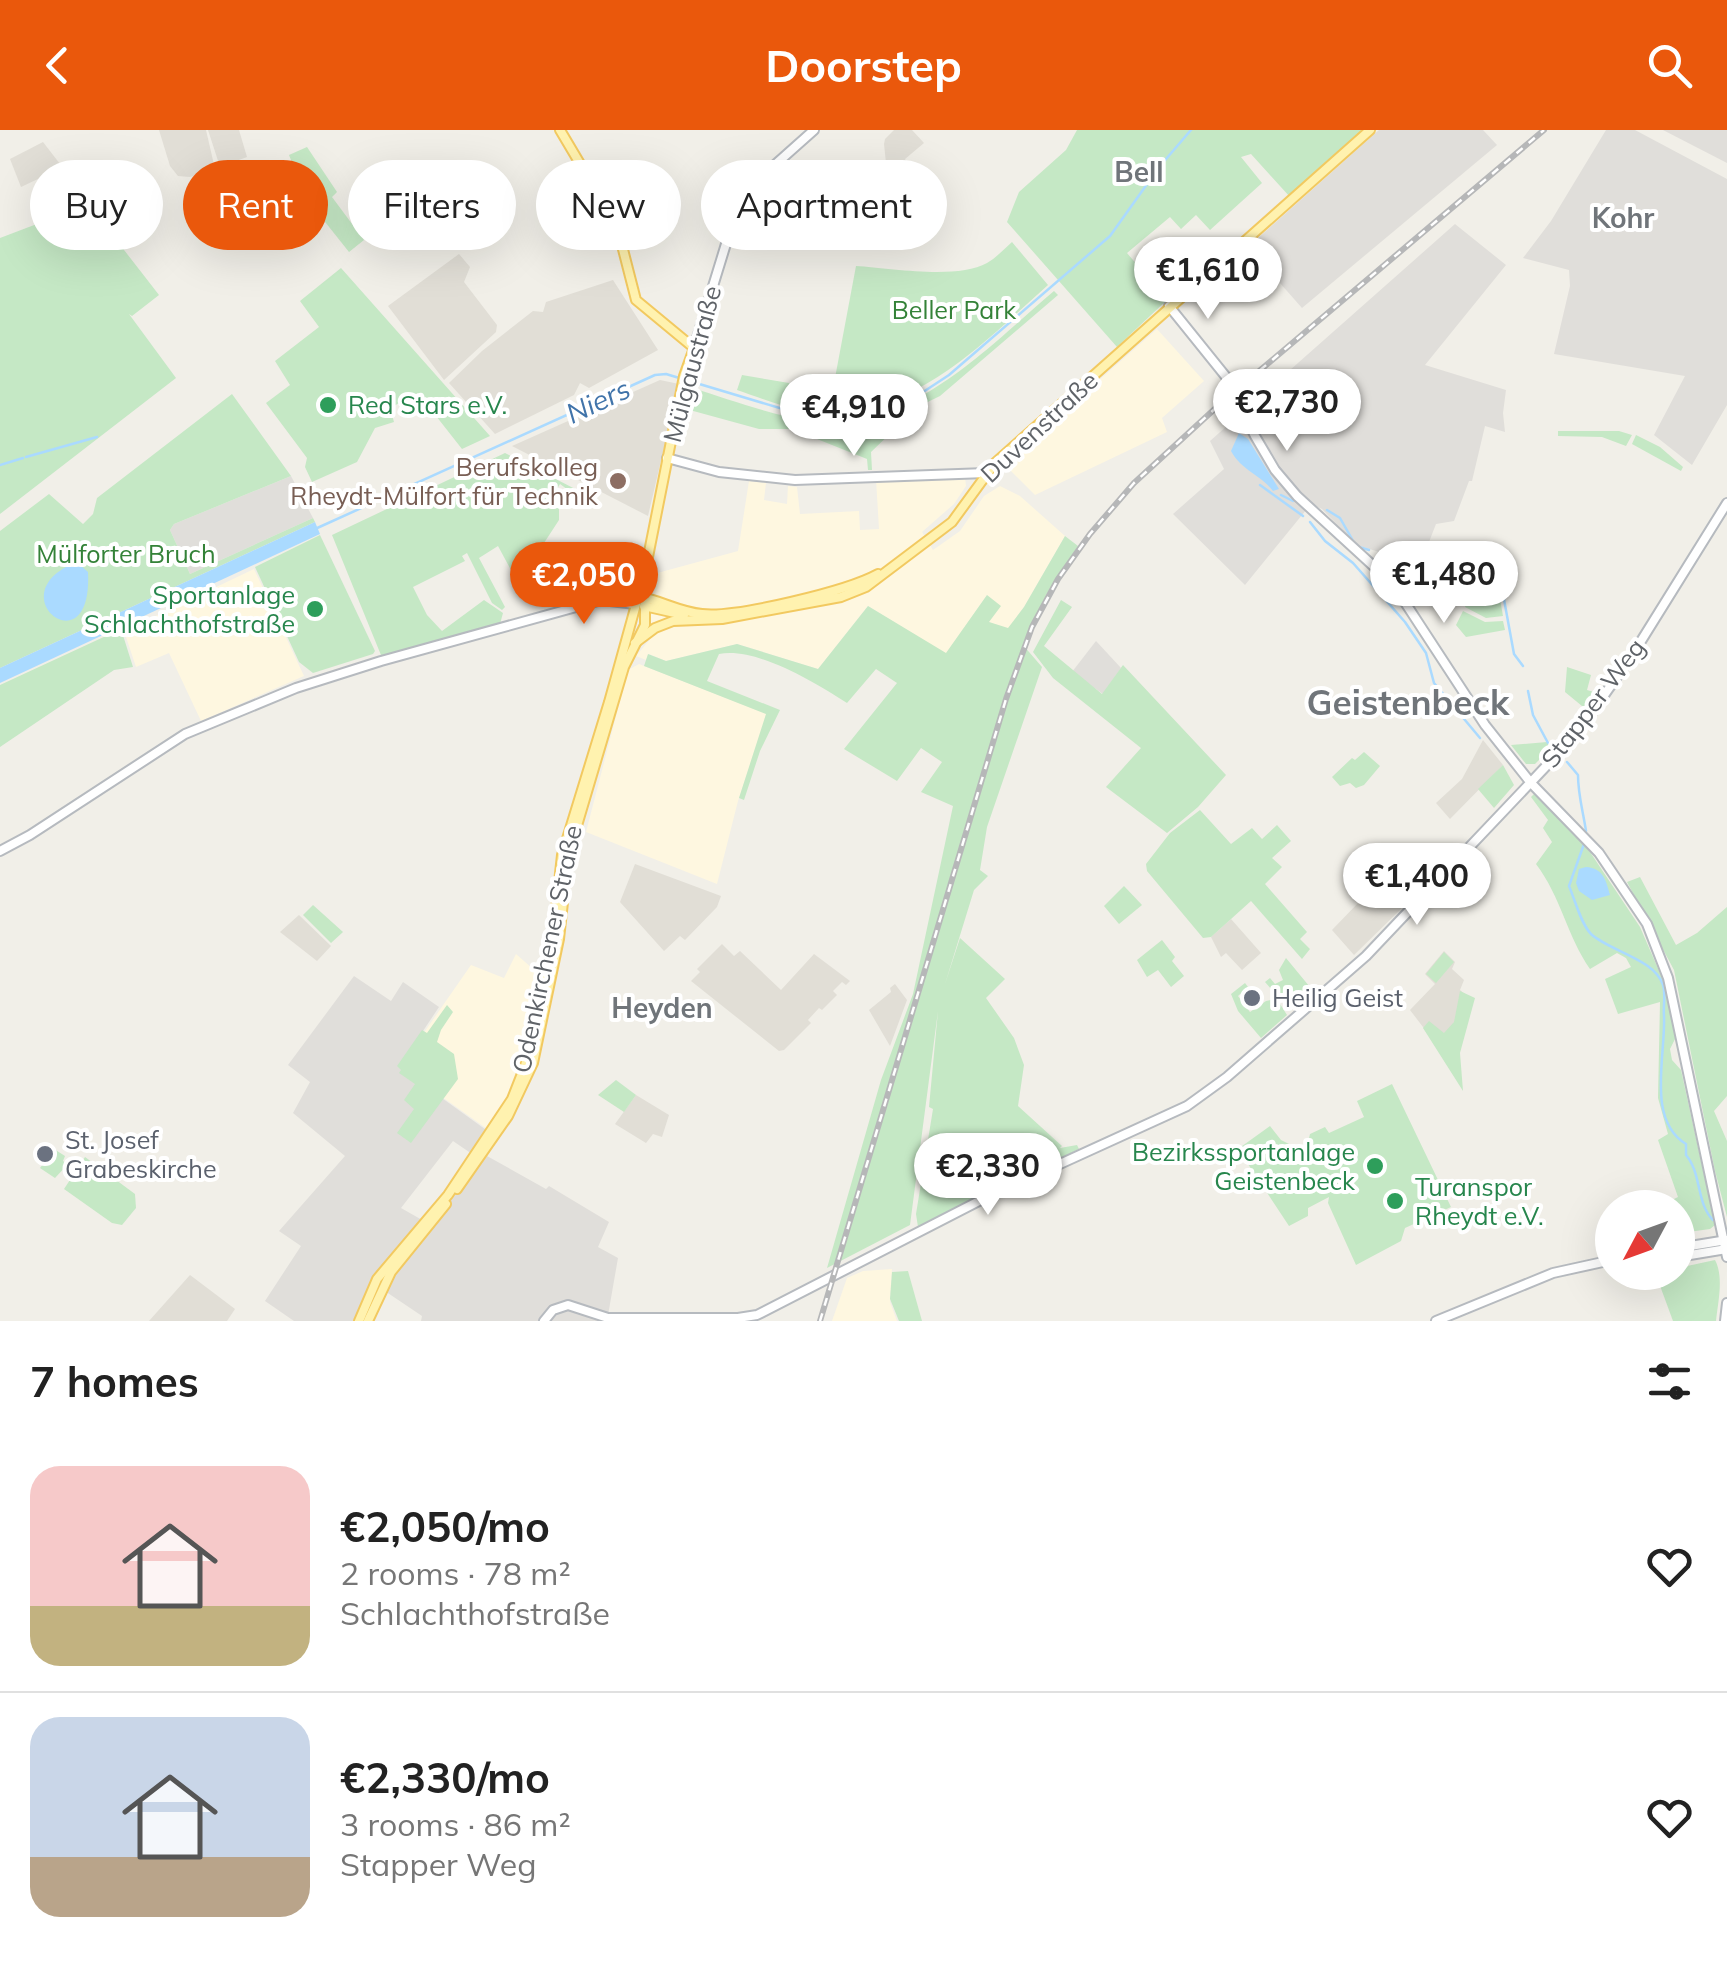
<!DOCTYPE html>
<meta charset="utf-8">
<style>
body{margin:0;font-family:Mulish,sans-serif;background:#f2f2f2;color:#222;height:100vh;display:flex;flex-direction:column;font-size:38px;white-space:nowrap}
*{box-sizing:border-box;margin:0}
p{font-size:32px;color:#767676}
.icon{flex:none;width:55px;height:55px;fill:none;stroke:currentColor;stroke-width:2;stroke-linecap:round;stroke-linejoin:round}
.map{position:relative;height:1191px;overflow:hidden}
.side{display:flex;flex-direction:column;background:#fff;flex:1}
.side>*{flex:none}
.hud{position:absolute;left:30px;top:30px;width:1000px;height:90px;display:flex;gap:20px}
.needle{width:65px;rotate:229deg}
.buttons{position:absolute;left:1595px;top:1060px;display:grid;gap:20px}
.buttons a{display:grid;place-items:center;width:100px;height:100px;border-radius:50%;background:#fff;box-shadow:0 10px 40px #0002;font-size:50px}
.price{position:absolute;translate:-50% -85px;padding:0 22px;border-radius:35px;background:#fff;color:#222;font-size:32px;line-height:65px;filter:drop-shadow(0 2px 5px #0008)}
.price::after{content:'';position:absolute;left:50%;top:60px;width:30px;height:22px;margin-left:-15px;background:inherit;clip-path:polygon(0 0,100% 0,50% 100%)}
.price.on{background:#ea580c;color:#fff}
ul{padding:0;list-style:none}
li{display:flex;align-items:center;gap:30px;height:250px;padding:0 30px}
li+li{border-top:2px solid #e0e0e0}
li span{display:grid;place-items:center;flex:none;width:280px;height:200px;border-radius:30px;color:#555}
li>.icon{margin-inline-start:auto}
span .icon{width:120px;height:120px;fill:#fffc;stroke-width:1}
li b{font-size:42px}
h2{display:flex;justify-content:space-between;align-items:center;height:120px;padding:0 30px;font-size:42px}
.tag{padding:0 35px;border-radius:45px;background:#fff;box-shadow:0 10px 40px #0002;font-size:35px;line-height:90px}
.tag.on{background:#ea580c;color:#fff}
header{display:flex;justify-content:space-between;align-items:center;height:130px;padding:0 30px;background:#ea580c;color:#fff;font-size:45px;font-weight:700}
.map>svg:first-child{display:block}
.commercial{fill:#fef7e0}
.industrial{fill:#e0deda}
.education{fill:#e1ded6}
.green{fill:#c5e8c5}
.water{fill:#aadaff}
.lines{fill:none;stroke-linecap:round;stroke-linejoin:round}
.stream{stroke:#aadaff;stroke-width:2.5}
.secondary-casing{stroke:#b6babf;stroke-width:12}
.primary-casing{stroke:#f2c960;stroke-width:12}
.secondary{stroke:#fff;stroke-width:8}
.primary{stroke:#fff2af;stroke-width:8}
.rail-casing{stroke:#b6b7b8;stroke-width:6}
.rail{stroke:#fff;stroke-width:2.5;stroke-dasharray:8;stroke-linecap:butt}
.leisure-dot{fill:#2e9e5b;stroke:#fff;stroke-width:4}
.education-dot{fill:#8d6e63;stroke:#fff;stroke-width:4}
.worship-dot{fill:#6b7280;stroke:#fff;stroke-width:4}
.labels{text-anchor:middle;stroke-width:8;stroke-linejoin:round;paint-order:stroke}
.park-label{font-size:25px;fill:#348238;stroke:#fff}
.street-label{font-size:25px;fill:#5f6368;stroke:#fff}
.leisure-label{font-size:25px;fill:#27864d;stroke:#fff;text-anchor:start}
.education-label{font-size:25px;fill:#785e54;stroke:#fff;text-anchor:end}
.worship-label{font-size:25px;fill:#5b616d;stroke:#fff;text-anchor:start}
.neighbourhood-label{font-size:28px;font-weight:bold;fill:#70757a;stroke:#fff}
.water-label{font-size:28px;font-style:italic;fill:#4174aa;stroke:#fff}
.district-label{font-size:35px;font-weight:bold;fill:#70757a;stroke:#fff}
</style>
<header><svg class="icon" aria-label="back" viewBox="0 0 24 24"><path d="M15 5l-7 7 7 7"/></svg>Doorstep<svg class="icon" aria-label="search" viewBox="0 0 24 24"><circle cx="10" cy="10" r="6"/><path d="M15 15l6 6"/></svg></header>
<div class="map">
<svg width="1727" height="1191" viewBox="0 0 1727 1191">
<rect width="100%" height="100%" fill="#f1efe8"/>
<!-- commercial -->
<g class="commercial">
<polygon points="1157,199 1204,251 1162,288 1167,302 1035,365 1007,337 1011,328"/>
<polygon points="965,347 966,356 954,374 922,402 933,420 960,401 984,366 1000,356 1020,366 1065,406 1024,477 1008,499 989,492 987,465 946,524 868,476 818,539 737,514 666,531 649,524 646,530 636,526 652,507 647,500 650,445 738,421 749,351 766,353 764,370 787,374 788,356 797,357 800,384 859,381 860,400 879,399 876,349"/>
<polygon points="254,439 304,546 201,591 169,523 136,537 124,501"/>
<polygon points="639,534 767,584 738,671 717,754 586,702 628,540"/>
<polygon points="516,824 541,846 523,945 490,1001 400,937 471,835 504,848"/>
<polygon points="892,1139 890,1172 897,1191 832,1191 847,1148 863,1141"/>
</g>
<!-- industrial -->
<g class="industrial">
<polygon points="1379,0 1483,0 1497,15 1302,178 1248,117"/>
<polygon points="1606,0 1635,0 1727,49 1727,275 1692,335 1654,305 1685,246 1554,224 1570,156 1569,140 1523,128 1551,91"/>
<polygon points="1663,0 1727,0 1727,33"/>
<polygon points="1455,94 1506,135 1425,235 1506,260 1503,283 1505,302 1485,296 1472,351 1469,351 1454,391 1436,394 1420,435 1357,415 1322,379 1311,374 1245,455 1173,384 1224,339 1210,311"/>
<polygon points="291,346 313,388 190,444 170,400 174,394"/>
<polygon points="1096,511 1121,538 1103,564 1072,542"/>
<polygon points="354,846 391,871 403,852 439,877 399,937 489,1002 472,1024 453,1011 401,1078 431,1095 487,1026 546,1059 549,1056 609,1092 598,1117 618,1128 607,1191 421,1191 422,1186 373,1153 355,1191 294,1191 265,1171 301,1116 279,1101 345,1026 293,983 310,952 288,935"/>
</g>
<!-- education -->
<g class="education">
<polygon points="159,0 206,0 215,39 190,47 178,46 170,36"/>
<polygon points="208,0 239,0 247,27 220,37"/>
<polygon points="894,0 912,0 924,13 905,29 908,35 892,49 886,33 884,14 885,9"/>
<polygon points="43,12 60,34 59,39 21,57 10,29"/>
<polygon points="459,124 470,137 464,152 497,195 496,202 444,250 388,176"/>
<polygon points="613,150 658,220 589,258 580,253 574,265 495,304 449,253 482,221 533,181 543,182 546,172"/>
<polygon points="660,250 679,254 648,386 512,316"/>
<polygon points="1483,610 1503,635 1450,689 1436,673 1462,649"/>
<polygon points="635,734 721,766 717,777 685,810 680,806 664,821 620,772"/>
<polygon points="1390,740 1413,760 1401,772 1403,775 1400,780 1354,825 1332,800"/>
<polygon points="299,785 331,816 317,831 280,802"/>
<polygon points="1231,789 1261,823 1242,840 1226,823 1221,827 1211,807"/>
<polygon points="722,814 734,826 740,821 781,860 814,824 850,851 846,855 842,852 833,861 837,865 822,880 819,878 808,890 811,893 784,920 779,921 691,851 700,842 697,839"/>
<polygon points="1444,821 1455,832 1452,839 1464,850 1460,860 1466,865 1469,880 1436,914 1410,880 1435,854 1425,844"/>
<polygon points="895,854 907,870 890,916 869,880 891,862 890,858"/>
<polygon points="636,965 669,985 662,1007 653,1004 646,1013 615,994"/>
<polygon points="190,1145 235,1179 227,1191 149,1191"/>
</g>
<!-- green -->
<g class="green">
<polygon points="1077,0 1364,0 1290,67 1251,24 1241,27 1262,53 1210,100 1196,85 1181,99 1170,87 1127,123 1167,170 1117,217 1007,92 1019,62 1066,20"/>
<polygon points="307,17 337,62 332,67 364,110 349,122 314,78 300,53 289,25"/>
<polygon points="86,71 159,165 132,186 129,184 176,248 0,384 0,108 71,81"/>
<path d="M 1012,112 L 1048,155 C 977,218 909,294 803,280 C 781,277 758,267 737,260 L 742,245 L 807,256 L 810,244 L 835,248 L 856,136 C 890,138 957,150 987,133 C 996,128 1004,119 1012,112 Z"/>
<polygon points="341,138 490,306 462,319 418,263 390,278 394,292 375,298 357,332 312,352 305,337 307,328 266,273 290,255 275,231 319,197 300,171"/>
<path d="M 1054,161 L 1058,165 L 940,266 L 893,289 L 896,298 L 871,322 L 872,340 L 868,340 L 867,329 L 817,309 L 811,299 L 759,299 L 686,279 L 692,258 C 729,269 773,286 811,291 C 911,302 985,219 1054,161 Z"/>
<polygon points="232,264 291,346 174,394 170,400 190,444 313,388 315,392 0,538 0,401 49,364 83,394 93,384 97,368"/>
<polygon points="1558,301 1619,301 1632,305 1626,316 1602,307 1558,306"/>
<polygon points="1636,305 1660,317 1683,337 1681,341 1632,314"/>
<polygon points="505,323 581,362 575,365 560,354 550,370 559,374 559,390 518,453 498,416 479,428 505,477 502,480 492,473 467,423 462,426 465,431 413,457 427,485 442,501 484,470 503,483 500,494 383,530 332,405"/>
<polygon points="320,405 375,521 373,524 313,543 299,532 255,437"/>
<path d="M 1065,406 L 1078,416 L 1046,465 L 1023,515 L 1042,537 L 987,697 L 980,740 L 988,746 L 974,760 L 945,854 L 960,808 L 1005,849 L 986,868 L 1014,908 L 1024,935 L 1018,976 L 1062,1016 L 1060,1018 L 1077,1015 L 1079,1019 L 918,1097 L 916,1084 L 933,979 L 929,977 L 938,881 L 910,1095 L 827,1138 L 881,950 L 913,864 L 953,676 L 921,662 L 942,632 L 921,618 L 897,651 L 844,619 L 897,553 L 876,539 L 847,573 C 814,552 757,517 719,524 L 707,551 L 780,580 L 760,621 L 744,670 L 739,668 L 766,584 L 644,536 L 648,524 L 666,531 L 737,514 L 818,539 L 868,476 L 946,523 L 987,465 L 1001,476 L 989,492 L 1008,498 L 1024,477 Z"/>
<polygon points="1473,457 1500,469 1503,486 1486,488 1465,477"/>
<polygon points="1061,470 1072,477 1044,516 1102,564 1123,535 1226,645 1198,677 1167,703 1106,657 1141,618 1053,548 1033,522"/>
<polygon points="1463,481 1485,492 1503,491 1505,500 1466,507 1456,495"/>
<polygon points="121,499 133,537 114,540 0,617 0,555"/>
<polygon points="1567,537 1591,545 1587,560 1597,563 1588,576 1582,576 1565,562"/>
<polygon points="1547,612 1552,617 1535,634 1526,634 1511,615"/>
<polygon points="1364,622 1380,636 1364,655 1356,658 1350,653 1340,656 1332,647 1352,628 1355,630"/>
<polygon points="1503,635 1514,655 1494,678 1478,659"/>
<path d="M 1535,663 L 1590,722 L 1640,797 L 1663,850 L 1676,907 L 1670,919 L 1672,930 L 1681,940 L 1715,1095 L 1710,1099 L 1681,1103 L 1674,1069 L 1678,1067 L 1658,1010 L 1668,1004 L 1658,968 L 1660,872 L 1618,884 L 1605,849 L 1631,837 L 1626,828 L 1617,823 L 1590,839 C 1567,806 1561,767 1536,734 L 1552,712 L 1543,698 L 1548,690 L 1531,667 Z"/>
<polygon points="1200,680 1231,714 1252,698 1262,709 1277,695 1291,711 1272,728 1282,737 1265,754 1307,802 1300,809 1310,819 1302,829 1251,771 1211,807 1203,808 1147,741 1146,734 1170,703"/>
<polygon points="1640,747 1676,815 1697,803 1727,777 1727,966 1714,981 1727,1011 1727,1087 1715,1041 1674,840 1627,752"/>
<polygon points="1124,756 1142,775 1119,794 1104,776"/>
<polygon points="313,775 343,802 331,813 303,785"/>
<polygon points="1162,810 1175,827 1172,831 1184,846 1171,857 1158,840 1147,847 1137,830"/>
<polygon points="1444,822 1454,832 1436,853 1426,844"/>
<polygon points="1286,828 1314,862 1290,881 1265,852 1270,848 1275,854 1283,850 1279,840"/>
<polygon points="1245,853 1248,857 1238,866 1250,882 1266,871 1275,869 1276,874 1280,874 1287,885 1261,908 1238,881 1231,864"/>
<polygon points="1460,861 1475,868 1460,923 1463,961 1423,898 1429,891 1444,903 1454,892"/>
<polygon points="447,875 453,882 441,900 437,912 454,924 458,949 411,1013 397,1003 414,979 404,970 415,954 399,943 401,940 397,936 422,900 427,903"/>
<polygon points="616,950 636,965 624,982 598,965"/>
<polygon points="1392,954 1451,1077 1405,1098 1401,1111 1356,1135 1328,1073 1329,1067 1308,1078 1308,1086 1289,1096 1238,1019 1270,996 1281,1010 1299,1019 1308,1012 1310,1004 1325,997 1329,1003 1364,987 1357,971"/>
<polygon points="54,1019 65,1026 63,1031 68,1034 55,1048 40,1038"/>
<polygon points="85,1027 135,1064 136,1078 122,1095 112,1093 64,1059"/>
<path d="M 1715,1130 C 1724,1147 1718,1172 1716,1191 L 1673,1191 L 1659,1153 L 1666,1153 L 1668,1143 L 1678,1142 L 1678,1138 Z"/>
<polygon points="908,1141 922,1191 899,1191 890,1169 892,1142"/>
</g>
<!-- water -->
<g class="water">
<path d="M 1239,303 L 1248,309 L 1279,359 L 1273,361 C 1261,345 1242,341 1231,321 Z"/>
<polygon points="315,392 320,404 0,553 0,538"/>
<path d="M 70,435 L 80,435 L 88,442 C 93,538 0,468 70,435 Z"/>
<path d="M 1586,737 C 1603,738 1606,750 1610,765 L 1592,770 L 1579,761 L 1576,753 L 1579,739 Z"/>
</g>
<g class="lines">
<!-- stream -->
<g class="stream">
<polyline points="26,327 97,307"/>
<polyline points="0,335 23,328"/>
<polyline points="1260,355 1303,386"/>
<polyline points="1281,365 1293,371"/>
<polyline points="1327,380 1340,388 1356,416 1369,420"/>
<polyline points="1310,392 1325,411 1353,433 1405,492 1426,523 1434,553 1480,608"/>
<polyline points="315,399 655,245 666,244 803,285 855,283 917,266 949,245 1110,106 1160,36 1191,0"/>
<polyline points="1435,437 1503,464 1514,524 1523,536"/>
<polyline points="1528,561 1533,585 1548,613"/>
<path d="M 1567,632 L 1578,645 C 1578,665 1583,681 1586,701"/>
<path d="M 1584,714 L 1569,756 C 1575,770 1581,794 1591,804 C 1609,821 1655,829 1663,855 C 1666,865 1663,876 1664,886 C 1666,925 1646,990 1686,1014 L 1686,1025 C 1702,1044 1696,1073 1713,1090"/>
</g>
<!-- secondary casing -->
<g class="secondary-casing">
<g id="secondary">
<polyline points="1169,176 1227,248 1255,306 1275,340 1297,366 1393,454 1485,595 1531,653 1599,723 1647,794 1668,848 1727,1127"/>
<polyline points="694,218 741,65 814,0"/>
<polyline points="667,328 719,342 795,350 986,343"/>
<polyline points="610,471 635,474"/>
<polyline points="0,721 30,705 185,604 296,558 381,531 616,466 636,466"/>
<polyline points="1678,1118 1727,1110"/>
<polyline points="1678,1127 1727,1119"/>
<polyline points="544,1191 553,1180 568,1175 608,1188 738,1188 757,1185 981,1070 1187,976 1227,947 1366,826 1551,631 1588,588 1633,524 1727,373"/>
<polyline points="1436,1191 1553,1143 1612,1130"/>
<polyline points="1725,1191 1727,1173"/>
</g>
</g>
<!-- primary casing -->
<g class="primary-casing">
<g id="primary">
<path d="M 641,467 C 662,471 680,482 702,484 C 736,488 847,461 878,444"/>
<polyline points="644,476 684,485"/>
<polyline points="635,513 655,498 673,491 722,489 841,467 866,457 952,392 995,333 1370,0"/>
<polyline points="457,1059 508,986 533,933 559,809 568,726 624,537 645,495 645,442"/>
<polyline points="359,1191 377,1149 448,1065 512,969 525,936 553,807 562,725 609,572 645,442 684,246 694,218 636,170 617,96 560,0"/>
<polyline points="368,1191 391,1142 446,1074"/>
</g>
</g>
<!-- secondary -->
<use href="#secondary" class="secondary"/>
<!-- primary -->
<use href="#primary" class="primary"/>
<!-- rail casing -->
<g class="rail-casing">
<polyline id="rail" points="820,1191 1006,569 1032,497 1058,449 1090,404 1134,353 1219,275 1544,0"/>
</g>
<!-- rail -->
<use href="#rail" class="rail"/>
</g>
<!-- markers -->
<g class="leisure-dot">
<circle cx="328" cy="275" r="10"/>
<circle cx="315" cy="479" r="10"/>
<circle cx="1375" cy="1036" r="10"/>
<circle cx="1395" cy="1071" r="10"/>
</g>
<circle class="education-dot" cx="618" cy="351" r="10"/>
<g class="worship-dot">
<circle cx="1252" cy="868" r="10"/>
<circle cx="45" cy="1024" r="10"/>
</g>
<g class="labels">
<!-- park labels -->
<g class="park-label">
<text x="954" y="189">Beller Park</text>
<text x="126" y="433">Mülforter Bruch</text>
</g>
<!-- street labels -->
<g class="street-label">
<text transform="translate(692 234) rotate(-75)" y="9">Mülgaustraße</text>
<text transform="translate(1039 297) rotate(-43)" y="9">Duvenstraße</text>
<text transform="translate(1593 573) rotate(-53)" y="9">Stapper Weg</text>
<text transform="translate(547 819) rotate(-78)" y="9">Odenkirchener Straße</text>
</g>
<!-- leisure labels -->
<g class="leisure-label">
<text x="348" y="284">Red Stars e.V.</text>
<text x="295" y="474" text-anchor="end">Sportanlage<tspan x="295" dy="29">Schlachthofstraße</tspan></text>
<text x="1355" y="1031" text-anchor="end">Bezirkssportanlage<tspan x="1355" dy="29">Geistenbeck</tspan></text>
<text x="1415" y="1066">Turanspor<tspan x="1415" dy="29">Rheydt e.V.</tspan></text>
</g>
<!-- education labels -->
<g class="education-label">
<text x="598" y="346">Berufskolleg<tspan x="598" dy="29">Rheydt-Mülfort für Technik</tspan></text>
</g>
<!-- worship labels -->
<g class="worship-label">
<text x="1272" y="877">Heilig Geist</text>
<text x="65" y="1019">St. Josef<tspan x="65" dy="29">Grabeskirche</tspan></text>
</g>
<!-- neighbourhood labels -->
<g class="neighbourhood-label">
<text x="1139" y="52">Bell</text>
<text x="1623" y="98">Kohr</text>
<text x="662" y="888">Heyden</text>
</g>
<!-- water labels -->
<g class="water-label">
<text transform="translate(598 271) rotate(-25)" y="10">Niers</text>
</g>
<!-- district labels -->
<g class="district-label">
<text x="1408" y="585">Geistenbeck</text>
</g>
</g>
</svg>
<div class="buttons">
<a><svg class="needle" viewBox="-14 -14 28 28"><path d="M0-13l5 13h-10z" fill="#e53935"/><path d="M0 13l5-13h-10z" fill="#767676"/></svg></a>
</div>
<b class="price" style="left:1208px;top:192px">€1,610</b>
<b class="price" style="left:1287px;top:324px">€2,730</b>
<b class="price" style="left:854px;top:329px">€4,910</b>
<b class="price" style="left:1444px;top:496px">€1,480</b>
<b class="price on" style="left:584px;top:497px">€2,050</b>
<b class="price" style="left:1417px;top:798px">€1,400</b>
<b class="price" style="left:988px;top:1088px">€2,330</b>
<div class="hud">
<a class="tag">Buy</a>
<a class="tag on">Rent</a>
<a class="tag">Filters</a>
<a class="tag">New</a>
<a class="tag">Apartment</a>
</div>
</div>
<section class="side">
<h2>7 homes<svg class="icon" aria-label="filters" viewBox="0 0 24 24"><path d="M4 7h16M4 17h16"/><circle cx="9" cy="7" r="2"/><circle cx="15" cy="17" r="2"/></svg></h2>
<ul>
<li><span style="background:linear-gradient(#f6c9c9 70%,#c2b280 0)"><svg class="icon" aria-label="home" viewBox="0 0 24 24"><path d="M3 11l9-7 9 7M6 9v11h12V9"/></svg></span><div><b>€2,050/mo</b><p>2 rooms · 78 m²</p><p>Schlachthofstraße</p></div><svg class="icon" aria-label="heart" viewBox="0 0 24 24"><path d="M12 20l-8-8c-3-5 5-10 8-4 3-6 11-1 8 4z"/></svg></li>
<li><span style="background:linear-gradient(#c9d6e8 70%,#b9a48a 0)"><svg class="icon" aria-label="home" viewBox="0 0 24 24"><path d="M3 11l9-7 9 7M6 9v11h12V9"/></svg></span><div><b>€2,330/mo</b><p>3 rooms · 86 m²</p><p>Stapper Weg</p></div><svg class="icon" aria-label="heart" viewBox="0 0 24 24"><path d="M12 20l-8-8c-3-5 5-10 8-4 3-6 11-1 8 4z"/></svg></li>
</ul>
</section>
